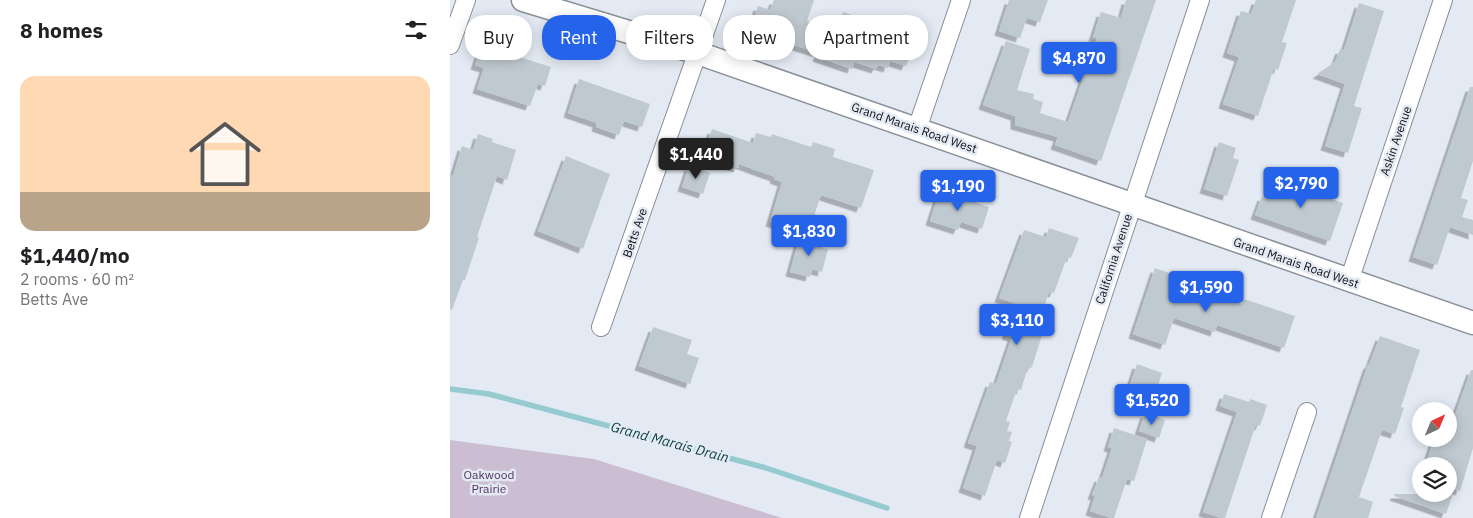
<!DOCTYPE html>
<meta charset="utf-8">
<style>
body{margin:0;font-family:"IBM Plex Sans",sans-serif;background:#f6f6f6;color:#202124;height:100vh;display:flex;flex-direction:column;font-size:19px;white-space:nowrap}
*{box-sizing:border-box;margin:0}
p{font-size:16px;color:#757577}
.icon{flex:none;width:28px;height:28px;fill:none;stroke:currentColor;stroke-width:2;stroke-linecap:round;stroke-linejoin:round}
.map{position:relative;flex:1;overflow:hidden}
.panel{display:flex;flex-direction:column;background:#fff;width:450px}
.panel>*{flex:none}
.banner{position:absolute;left:15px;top:15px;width:475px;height:45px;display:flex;gap:10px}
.needle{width:32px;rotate:44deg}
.buttons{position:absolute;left:962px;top:402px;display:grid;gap:10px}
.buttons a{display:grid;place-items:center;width:45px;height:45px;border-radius:50%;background:#fff;box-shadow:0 2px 12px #0003;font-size:25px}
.price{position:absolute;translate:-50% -42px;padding:0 11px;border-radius:5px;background:#2563eb;color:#fff;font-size:16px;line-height:32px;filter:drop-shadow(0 1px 2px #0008)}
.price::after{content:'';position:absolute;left:50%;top:30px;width:15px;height:11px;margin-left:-8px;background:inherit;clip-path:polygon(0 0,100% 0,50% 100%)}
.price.current{background:#222;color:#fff}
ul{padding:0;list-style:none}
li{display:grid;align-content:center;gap:10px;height:265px;padding:0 20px}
li span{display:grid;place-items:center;height:155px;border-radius:15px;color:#555}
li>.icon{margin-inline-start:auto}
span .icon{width:90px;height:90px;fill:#fffc;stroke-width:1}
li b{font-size:21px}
h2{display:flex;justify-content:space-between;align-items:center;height:60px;padding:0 20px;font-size:21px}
.chip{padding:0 18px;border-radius:20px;background:#fff;box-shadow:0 2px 12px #0003;font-size:18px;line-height:45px}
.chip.current{background:#2563eb;color:#fff}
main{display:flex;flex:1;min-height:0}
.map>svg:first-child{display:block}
.green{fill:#cbbdd2}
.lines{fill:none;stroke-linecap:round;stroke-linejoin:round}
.stream{stroke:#95cbd0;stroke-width:5.5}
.building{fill:#bfcad0;filter:url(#shadow)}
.minor-casing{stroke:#898f98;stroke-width:20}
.tertiary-casing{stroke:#898f98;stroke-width:25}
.minor{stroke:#fff;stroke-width:18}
.tertiary{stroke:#fff;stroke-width:22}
.labels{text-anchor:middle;stroke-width:5;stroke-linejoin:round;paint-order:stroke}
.street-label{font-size:12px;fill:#101215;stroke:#e4eaf4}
.park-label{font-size:12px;fill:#513160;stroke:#e4eaf4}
.water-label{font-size:14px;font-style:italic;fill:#0a3e43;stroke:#e4eaf4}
</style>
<main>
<section class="panel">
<h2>8 homes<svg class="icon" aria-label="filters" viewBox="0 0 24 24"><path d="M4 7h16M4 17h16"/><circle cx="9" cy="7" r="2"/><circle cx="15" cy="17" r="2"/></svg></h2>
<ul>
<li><span style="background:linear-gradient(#ffd9b3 75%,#b9a48a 0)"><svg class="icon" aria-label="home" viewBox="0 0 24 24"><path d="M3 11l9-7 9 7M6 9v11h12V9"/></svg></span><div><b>$1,440/mo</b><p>2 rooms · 60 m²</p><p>Betts Ave</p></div></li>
</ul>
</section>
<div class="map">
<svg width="1023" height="518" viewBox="0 0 1023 518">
<defs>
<filter id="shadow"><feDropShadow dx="-4.5" dy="4.5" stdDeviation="0" flood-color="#0004"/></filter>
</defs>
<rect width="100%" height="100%" fill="#e4eaf4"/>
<!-- green -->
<polygon class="green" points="0,440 144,459 332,518 0,518"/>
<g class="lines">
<!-- stream -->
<polyline class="stream" points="0,389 39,394 316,468 437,508"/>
</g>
<!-- building -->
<g class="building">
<polygon points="324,0 364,0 357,21 387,31 393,12 418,20 413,34 448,46 451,38 465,43 456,66 440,61 438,68 428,65 426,69 404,62 402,69 367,57 369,53 321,38 318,47 297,40 308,6 320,10"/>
<polygon points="559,0 598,0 590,22 577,18 570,38 549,31"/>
<polygon points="676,0 706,0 651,161 605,145 608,137 565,125 565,116 533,105 556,41 580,49 567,90 584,94 583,99 593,102 590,113 618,122 647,38 643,37 651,12 671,18"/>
<polygon points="806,0 846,0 832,42 837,43 828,70 824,68 808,116 773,104 789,57 777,53 791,11 801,14"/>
<polygon points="909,3 934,11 904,106 912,108 898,153 875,146 895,84 867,74 885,62 890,49 894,50"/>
<polygon points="32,45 101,67 95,86 88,84 80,106 27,89 34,68 25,65"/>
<polygon points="129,79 200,104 192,127 174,121 169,135 146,127 147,123 118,113"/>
<polygon points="1020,87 1023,87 1023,161 1011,198 1018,200 1012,217 1023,220 1023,235 1000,227 987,265 963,257"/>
<polygon points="262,129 303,143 306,133 321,137 322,134 361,147 363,142 385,149 383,157 424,170 411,208 371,195 358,234 320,222 332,182 324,179 325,177 289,164 288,168 253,156"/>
<polygon points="28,134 43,139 42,142 66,150 57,180 47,176 27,237 29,238 15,280 13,280 2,310 0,309 0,175 3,176 12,146 23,150"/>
<polygon points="769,142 786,148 783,158 789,160 777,196 754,189"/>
<polygon points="116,156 160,174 133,249 88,231"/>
<polygon points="239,166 260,173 253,194 232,187"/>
<polygon points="829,176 853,184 852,189 893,203 880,241 805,215 812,196 821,199"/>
<polygon points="490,190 539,207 532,229 511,222 508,230 480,221"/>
<polygon points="599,228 629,238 621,258 617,257 604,293 599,292 588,327 594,329 582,367 577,370 571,390 567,389 556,421 560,422 557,431 562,432 559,441 562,442 555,463 547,460 535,496 513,488 527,446 518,443 540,382 546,384 562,337 556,335 567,304 549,298 574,230 596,237"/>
<polygon points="350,236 373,243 372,248 378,249 372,272 362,269 360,277 340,272"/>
<polygon points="705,268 735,278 732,287 763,297 764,295 792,304 794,299 845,316 834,348 767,325 765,332 724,318 715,345 683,334"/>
<polygon points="203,327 242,340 237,354 249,358 240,384 189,366"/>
<polygon points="930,336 970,350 951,407 954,408 945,434 932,430 909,497 923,502 918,518 866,518 918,364 919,365"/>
<polygon points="687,364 712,373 701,408 675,400"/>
<polygon points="1021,370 1023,370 1023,448 1010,491 999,487 999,466 975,466 984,439 999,439 999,413 1005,415"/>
<polygon points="774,394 799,402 800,399 817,405 810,426 806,424 775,518 771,518 753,512 787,412 770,406"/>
<polygon points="695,413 715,420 709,438 689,431"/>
<polygon points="664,428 697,439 684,481 677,479 664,518 661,518 640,511 645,496 642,495 649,477 652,478 662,448 658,447"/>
<polygon points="945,494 1003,494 996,514 944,496"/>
</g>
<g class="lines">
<!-- minor casing -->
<g class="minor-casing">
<g id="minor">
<polyline points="0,45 16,0"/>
<polyline points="467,129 511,0"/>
<polyline points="899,281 993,0"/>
<polyline points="151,327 266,0"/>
<polyline points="579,518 750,0"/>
<polyline points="821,518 857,412"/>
</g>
</g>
<!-- tertiary casing -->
<g class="tertiary-casing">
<polyline id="tertiary" points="73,0 248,53 1023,323"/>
</g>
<!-- minor -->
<use href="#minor" class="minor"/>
<!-- tertiary -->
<use href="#tertiary" class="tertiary"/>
</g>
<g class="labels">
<!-- street labels -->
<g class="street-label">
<text transform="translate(464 128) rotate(19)" y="4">Grand Marais Road West</text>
<text transform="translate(946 141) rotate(-71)" y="4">Askin Avenue</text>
<text transform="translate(185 233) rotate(-71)" y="4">Betts Ave</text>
<text transform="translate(664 259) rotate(-72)" y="4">California Avenue</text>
<text transform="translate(846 263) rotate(19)" y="4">Grand Marais Road West</text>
</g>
<!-- park labels -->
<g class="park-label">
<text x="39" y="479">Oakwood<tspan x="39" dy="14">Prairie</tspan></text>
</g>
<!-- water labels -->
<g class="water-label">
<text transform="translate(220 442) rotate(15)" y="5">Grand Marais Drain</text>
</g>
</g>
</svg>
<div class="buttons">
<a><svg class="needle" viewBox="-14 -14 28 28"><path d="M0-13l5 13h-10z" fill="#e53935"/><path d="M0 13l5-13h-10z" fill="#757577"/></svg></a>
<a><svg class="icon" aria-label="layers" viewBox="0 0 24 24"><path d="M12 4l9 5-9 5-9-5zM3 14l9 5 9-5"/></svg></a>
</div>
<b class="price" style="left:629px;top:84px">$4,870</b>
<b class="price current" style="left:246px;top:180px">$1,440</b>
<b class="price" style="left:851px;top:209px">$2,790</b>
<b class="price" style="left:508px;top:212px">$1,190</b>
<b class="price" style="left:359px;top:257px">$1,830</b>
<b class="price" style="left:756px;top:313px">$1,590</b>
<b class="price" style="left:567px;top:346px">$3,110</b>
<b class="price" style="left:702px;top:426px">$1,520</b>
<div class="banner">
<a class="chip">Buy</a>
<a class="chip current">Rent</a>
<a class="chip">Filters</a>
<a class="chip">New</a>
<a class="chip">Apartment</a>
</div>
</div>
</main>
